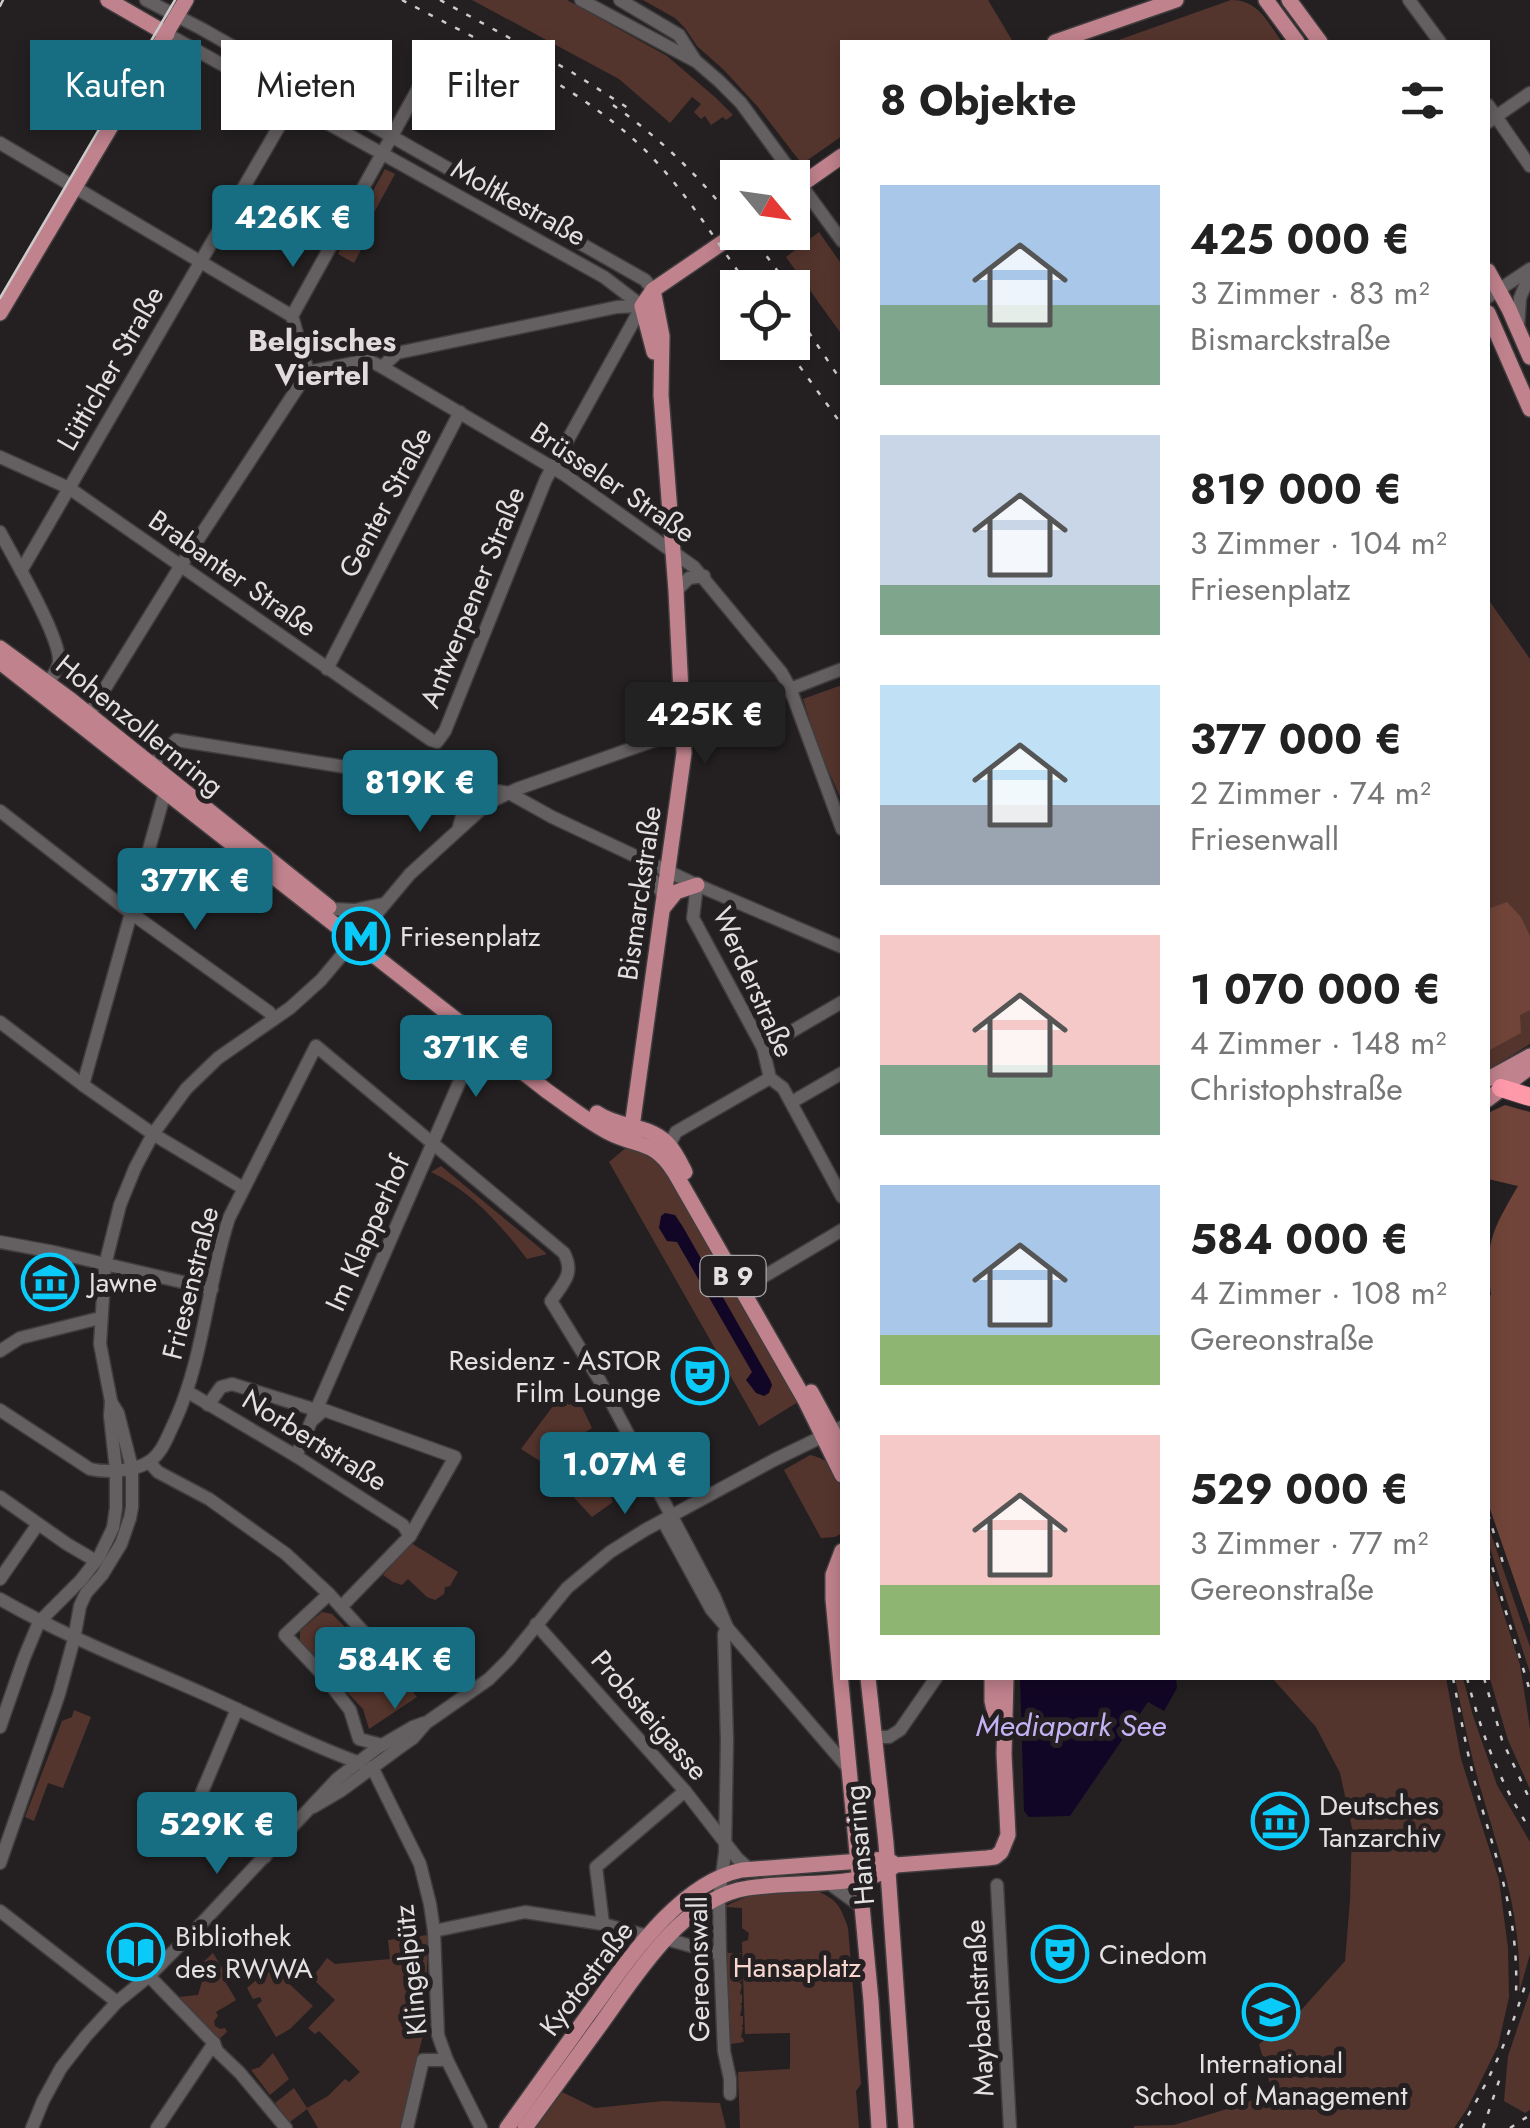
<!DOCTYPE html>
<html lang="de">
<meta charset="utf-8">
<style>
body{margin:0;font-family:Jost,sans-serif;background:#f2f2f2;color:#222;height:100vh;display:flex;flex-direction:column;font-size:38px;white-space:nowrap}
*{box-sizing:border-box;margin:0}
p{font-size:32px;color:#767676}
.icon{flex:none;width:55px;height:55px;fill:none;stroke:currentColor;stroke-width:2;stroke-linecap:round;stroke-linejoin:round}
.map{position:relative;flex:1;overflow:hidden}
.drawer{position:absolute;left:840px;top:40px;width:650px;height:1640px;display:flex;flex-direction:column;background:#fff;border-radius:0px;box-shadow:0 5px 15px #0003}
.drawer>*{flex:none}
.hud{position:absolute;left:30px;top:40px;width:660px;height:90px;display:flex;gap:20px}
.needle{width:65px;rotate:119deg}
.fabs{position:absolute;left:720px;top:160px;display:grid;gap:20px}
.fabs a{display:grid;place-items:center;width:90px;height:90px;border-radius:0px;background:#fff;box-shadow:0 5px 15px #0003;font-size:50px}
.price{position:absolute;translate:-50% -85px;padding:0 22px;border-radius:10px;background:#176e83;color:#fff;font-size:32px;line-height:65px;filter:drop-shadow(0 2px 5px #0008)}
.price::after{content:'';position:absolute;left:50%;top:60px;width:30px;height:22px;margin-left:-15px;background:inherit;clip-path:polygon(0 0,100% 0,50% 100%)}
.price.current{background:#222;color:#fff}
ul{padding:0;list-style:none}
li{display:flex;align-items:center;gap:30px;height:250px;padding:0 40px}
li span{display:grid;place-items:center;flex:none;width:280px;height:200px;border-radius:0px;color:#555}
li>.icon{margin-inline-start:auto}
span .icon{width:120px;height:120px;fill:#fffc;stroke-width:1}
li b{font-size:42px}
h2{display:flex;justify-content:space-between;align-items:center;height:120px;padding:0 40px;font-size:42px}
.tag{padding:0 35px;border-radius:0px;background:#fff;box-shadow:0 5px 15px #0003;font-size:35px;line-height:90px}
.tag.current{background:#176e83;color:#fff}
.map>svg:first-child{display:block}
.green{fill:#54352d}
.forest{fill:#704439}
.water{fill:#120626}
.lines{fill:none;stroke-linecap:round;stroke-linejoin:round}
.minor-casing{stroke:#403d3e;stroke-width:15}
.major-casing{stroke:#403d3e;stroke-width:18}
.highway-casing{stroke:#403d3e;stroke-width:20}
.minor{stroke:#645f61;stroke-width:12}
.major{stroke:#c0828d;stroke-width:15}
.highway{stroke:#fe99aa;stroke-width:18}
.tram{stroke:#cecbcd;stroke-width:2.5}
.rail{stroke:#cecbcd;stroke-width:2.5;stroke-dasharray:5 10;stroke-linecap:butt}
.labels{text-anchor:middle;stroke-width:10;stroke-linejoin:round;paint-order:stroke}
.shield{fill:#242022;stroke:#a9a6a8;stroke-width:2.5}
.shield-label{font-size:25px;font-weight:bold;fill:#e2e0e1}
.street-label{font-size:28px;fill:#e2e0e1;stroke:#242022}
.poi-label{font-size:28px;fill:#e2e0e1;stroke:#242022;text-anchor:start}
.park-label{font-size:28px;fill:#f6d6ce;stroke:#242022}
.neighbourhood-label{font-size:30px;font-weight:bold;fill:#e1dbde;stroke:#242022}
.water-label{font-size:30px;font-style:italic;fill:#c3b2f4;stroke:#242022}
</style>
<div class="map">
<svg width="1530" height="2128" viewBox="0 0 1530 2128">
<rect width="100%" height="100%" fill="#242022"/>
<!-- green -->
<g class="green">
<polygon points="472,0 567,0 667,56 716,98 733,115 726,120 723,117 711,125 705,116 701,119 694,112 701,104 692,97 670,123 619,79"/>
<polygon points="643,0 988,0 1013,42 842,42 842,136 802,164 758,107 724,70 697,46 685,28 675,18"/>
<path d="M 1231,0 C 1259,0 1267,22 1282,42 L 1113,42 Z"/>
<polygon points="385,169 395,174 359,240 364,244 354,263 338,254"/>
<polygon points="819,232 842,265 842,335 786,257"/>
<polygon points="1488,599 1530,659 1530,1044 1488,1070"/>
<polygon points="842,685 842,801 819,750 803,699"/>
<polygon points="628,1146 652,1154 665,1164 735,1295 798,1402 759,1426 609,1162"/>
<path d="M 441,1166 L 547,1254 L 527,1259 C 501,1225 471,1191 431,1172 Z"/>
<path d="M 562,1394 L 569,1405 L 578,1399 L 592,1428 L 581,1435 C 592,1458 604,1478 613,1502 L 592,1517 L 540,1461 L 521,1449 Z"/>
<path d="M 810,1455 C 849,1463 842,1502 842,1533 L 835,1537 L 821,1538 L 784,1470 Z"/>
<polygon points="1488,1525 1530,1647 1530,1673 1488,1542"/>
<polygon points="411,1543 458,1572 450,1586 445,1587 444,1594 435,1600 427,1597 408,1579 402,1585 393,1582 383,1575"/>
<polygon points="1488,1565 1520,1665 1530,1729 1530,1789 1508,1740 1488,1672"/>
<polygon points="322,1612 332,1614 345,1627 347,1626 392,1673 397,1672 417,1697 369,1729 363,1709 300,1643 300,1631"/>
<polygon points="1272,1678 1446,1678 1461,1759 1499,1880 1508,1948 1509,1997 1498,2046 1467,2109 1454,2128 1134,2128 1134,2126 1174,2125 1227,2109 1224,2096 1235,2092 1240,2104 1273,2095 1259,2044 1295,2017 1345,1961 1350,1901 1352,1828 1340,1773 1316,1727"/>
<path d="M 1455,1678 L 1463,1678 L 1473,1716 L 1497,1785 L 1530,1842 L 1530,1954 L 1519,1993 C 1523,1920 1501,1859 1481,1790 C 1470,1753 1463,1715 1455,1678 Z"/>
<polygon points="74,1710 91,1717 63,1788 48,1783 34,1821 25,1817 62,1721 72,1717"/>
<path d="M 810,1888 C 835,1898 840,1903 848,1928 L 861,2084 L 856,2091 L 859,2128 L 740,2128 L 738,2072 L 790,2069 L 790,2033 L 745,2034 L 742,1942 L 748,1940 L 749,1933 L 742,1928 L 742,1908 L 725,1907 C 750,1891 781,1891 810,1888 Z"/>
<polygon points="428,1935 425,2027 400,2128 318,2128 307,2109 290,2122 275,2103 294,2088 307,2108 328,2096 345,2079 349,2082 360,2072 319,2031 315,2034 308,2028 335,2000 312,1978 327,1958 335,1964 390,1959 388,1940"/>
<polygon points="213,1953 229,1979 226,1983 236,2000 216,2012 218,2016 214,2021 215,2026 220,2029 225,2028 227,2032 219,2039 179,1997 198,1995 204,1975 197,1968"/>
<polygon points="727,1953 741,1953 741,1961 739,1961 741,1964 742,1971 739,1972 742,1974 742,1981 739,1982 742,1985 740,1994 742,1995 742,2003 740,2004 742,2006 740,2016 743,2016 743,2024 741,2027 743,2027 741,2037 743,2038 744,2042 731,2044"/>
<polygon points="271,1967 313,2006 290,2029 276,2037 257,2005 262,2001 260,1997 253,1999 247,1988"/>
<polygon points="1530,1991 1530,2110 1525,2113 1504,2101 1508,2056"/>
<polygon points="273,2053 289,2079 270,2095 251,2070 260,2067"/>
<polygon points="562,2092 595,2108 663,2101 720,2103 726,2128 536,2128"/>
</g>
<!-- forest -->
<g class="forest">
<polygon points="1507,902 1521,917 1530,936 1530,1010 1520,1015 1521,1033 1488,1051 1488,909"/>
<path d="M 1505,1105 L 1530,1112 L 1530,1625 L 1488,1503 L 1488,1296 L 1491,1295 C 1484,1243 1493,1229 1518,1186 L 1488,1179 L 1488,1113 Z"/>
</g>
<!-- water -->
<g class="water">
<polygon points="665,1213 675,1215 683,1227 770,1380 772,1385 769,1393 764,1396 756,1393 746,1380 752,1372 677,1242 667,1241 659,1228 661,1216"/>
<polygon points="1020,1678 1176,1678 1177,1688 1164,1711 1148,1702 1070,1816 1029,1817 1024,1811"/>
</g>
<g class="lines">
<!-- minor casing -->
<g class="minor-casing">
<g id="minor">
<polyline points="146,0 202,29 645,280 653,290"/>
<polyline points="581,0 697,62 719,81 741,103 842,241"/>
<polyline points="620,0 679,35 695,60"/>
<polyline points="1409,0 1440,42"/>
<polyline points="167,34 604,277 642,306"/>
<polyline points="1488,105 1530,166"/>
<polyline points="1488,122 1530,93"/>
<polyline points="0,143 292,316"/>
<polyline points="1488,297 1530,269"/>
<polyline points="1518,329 1520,298 1530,274"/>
<polyline points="382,367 397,353 617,307 642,306"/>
<polyline points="308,372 364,361 370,361 382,367 565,475 694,567 781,672 790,688 842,829"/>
<polyline points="308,372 292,316 439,51"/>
<polyline points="0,457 69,488 431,740 437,742 445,731 546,479 642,306"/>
<path d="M 0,532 C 13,557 61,638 59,662 C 58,670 52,676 48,683"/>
<polyline points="21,571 302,87"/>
<polyline points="676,591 689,578 704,576"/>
<polyline points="327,669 460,412"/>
<polyline points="86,719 180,567 308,372"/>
<path d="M 143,766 C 158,763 167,751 176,740 L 509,793 L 552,817 L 697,885 L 842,947"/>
<path d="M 454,785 C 470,800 464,808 459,827"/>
<polyline points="0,811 131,913 269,1012 274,1019"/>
<polyline points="643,859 646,869 664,896"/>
<polyline points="697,885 693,918 763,1048 770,1078 783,1088 842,1197"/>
<polyline points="332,909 355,910 383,904"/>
<polyline points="0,1022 83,1085 153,1134 243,1188"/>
<polyline points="763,1048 842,1002"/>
<polyline points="83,1085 165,792"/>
<polyline points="792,1102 842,1073"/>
<polyline points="669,1146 676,1132 770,1078"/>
<polyline points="0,1242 54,1252 212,1289"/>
<polyline points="741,1290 842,1230"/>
<polyline points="0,1351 20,1338 100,1318"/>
<polyline points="188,1392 296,1456 403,1525 410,1536"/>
<polyline points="208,1405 221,1387 232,1384 313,1409 314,1419"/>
<path d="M 0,1410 L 90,1469 C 107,1473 136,1471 150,1461 C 163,1452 168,1435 175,1421 C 204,1357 207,1285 229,1218 L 316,1046 L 564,1253 C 575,1274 563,1283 551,1301 L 600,1381 L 714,1596 L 727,1627"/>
<polyline points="316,1417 324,1410 455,1457 410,1536 341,1607"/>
<polyline points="296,1456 483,1028"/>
<polyline points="149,1462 158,1472 209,1499 286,1554 329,1594 399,1671"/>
<polyline points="0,1497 67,1544 96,1561"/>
<polyline points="663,1521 711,1609 849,1769"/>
<polyline points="0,1579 38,1524"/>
<polyline points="329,1594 285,1635 324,1676 350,1710 359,1739 382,1745"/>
<path d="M 0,1599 C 66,1637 134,1663 204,1694 C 256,1717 306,1744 360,1763"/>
<polyline points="536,1624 685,1791 737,1858 749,1869"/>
<polyline points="727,1627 724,1634 727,1741 725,1853 719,1897 720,1954 724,2051 730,2079 730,2094"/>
<polyline points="237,1709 202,1792 203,1801 265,1857"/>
<polyline points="0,1727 24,1658 39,1622 81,1580 99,1557 113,1528 116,1508 116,1470 110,1416 111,1401 100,1344 105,1265 120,1205 135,1168 153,1134 186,1089 218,1058 290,1008 321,980 410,874 488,803 517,789 684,730 842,669"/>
<polyline points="875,1737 889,1737 900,1730 936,1678"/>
<polyline points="372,1767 420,1864 430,1904 434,1931 438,2035 447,2060 481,2128"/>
<polyline points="313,1807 342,1790 399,1748 413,1738 426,1723 489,1679 509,1659 567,1588 610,1552 645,1530 774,1460 842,1427"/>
<polyline points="0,1863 59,1694 74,1639 80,1606 86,1593 102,1575 121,1544 130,1518 132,1507 132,1468 118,1413 111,1402"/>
<polyline points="827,1882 863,1908"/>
<polyline points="997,1885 1010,2128"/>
<polyline points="0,1911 117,2002"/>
<polyline points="603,1924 596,1867 685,1791"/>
<polyline points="434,1931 525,1912 603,1924 648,1936"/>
<polyline points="666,1939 720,1954"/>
<polyline points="149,1976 214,2043 217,2051 240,2073 286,2128"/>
<polyline points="32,2128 43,2101 61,2068 86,2036 117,2002 149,1976 201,1924 337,1779 377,1748 413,1727 424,1723"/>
<polyline points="157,2128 214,2043"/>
<polyline points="407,2128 423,2060 447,2060"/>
</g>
</g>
<!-- major casing -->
<g class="major-casing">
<g id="major">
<polyline points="108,0 167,34"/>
<polyline points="1266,0 1297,42"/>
<polyline points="1289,0 1320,42"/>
<polyline points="1055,42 1176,0"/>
<polyline points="792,191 842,156"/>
<polyline points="1488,271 1509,309 1530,357"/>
<polyline points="0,313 186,0"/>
<polyline points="1488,313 1530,409"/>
<polyline points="654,352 642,306 653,290 738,232"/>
<polyline points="0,648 71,700 329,907"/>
<path d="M 0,662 L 547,1091 C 567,1105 587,1121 608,1132 C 639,1148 654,1139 675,1173 L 805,1400 L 842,1475"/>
<polyline points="663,908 676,892 697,885"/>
<polyline points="1488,1079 1530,1056"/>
<polyline points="1488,1099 1530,1067"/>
<path d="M 597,1113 C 618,1128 648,1124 667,1143 C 675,1151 680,1162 685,1172"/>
<polyline points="634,1135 632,1127 684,753 676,591 661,395 662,336 653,290"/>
<polyline points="811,1392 842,1449"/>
<polyline points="842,1551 833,1575 833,1599 871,2001 879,2128"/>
<polyline points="868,1678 886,1843 906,2128"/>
<polyline points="992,1678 992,1701 999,1731"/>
<path d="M 507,2128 C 534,2090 561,2053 588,2015 C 625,1965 677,1883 742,1870 L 887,1859 L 896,1865"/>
<path d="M 525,2128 C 549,2095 573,2062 598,2028 C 633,1980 677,1906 738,1890 C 781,1879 861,1891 896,1865 L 987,1858 L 995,1857 L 1001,1852 L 1008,1835 L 1004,1754 L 1006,1678"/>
</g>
</g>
<!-- highway casing -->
<g class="highway-casing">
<polyline id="highway" points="1501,1088 1530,1097"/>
</g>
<!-- minor -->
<use href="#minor" class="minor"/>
<!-- major -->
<use href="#major" class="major"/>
<!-- highway -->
<use href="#highway" class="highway"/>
<!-- tram -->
<g class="tram">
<polyline points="0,6 3,0"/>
<polyline points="0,298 175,0"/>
</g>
<!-- rail -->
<g class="rail">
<path d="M 402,0 C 486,45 580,85 648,153 C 687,193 717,243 750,288"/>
<polyline points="440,0 570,71 628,108"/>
<path d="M 613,105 C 661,139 703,179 738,227"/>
<polyline points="749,232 790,288"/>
<polyline points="792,307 842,382"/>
<polyline points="782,342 842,425"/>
<polyline points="1488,1514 1504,1566"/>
<polyline points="1488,1553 1530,1691"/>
<path d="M 1453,1678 C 1460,1713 1466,1748 1475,1783 C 1495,1858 1519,1913 1516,1993"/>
<path d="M 1467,1678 C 1481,1732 1499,1782 1530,1829"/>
<polyline points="1484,1678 1502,1740 1530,1800"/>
<path d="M 1460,2128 C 1490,2082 1511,2032 1527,1979"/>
<polyline points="1483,2128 1501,2075"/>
<polyline points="1510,2128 1530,2115"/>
</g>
</g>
<!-- icons -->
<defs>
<g id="metro-ring" transform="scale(2.875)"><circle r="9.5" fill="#242022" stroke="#0acafa" stroke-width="1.5"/><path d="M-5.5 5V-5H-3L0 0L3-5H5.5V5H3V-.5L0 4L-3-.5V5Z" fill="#0acafa"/></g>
<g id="museum-ring" transform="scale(2.875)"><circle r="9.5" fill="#242022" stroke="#0acafa" stroke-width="1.5"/><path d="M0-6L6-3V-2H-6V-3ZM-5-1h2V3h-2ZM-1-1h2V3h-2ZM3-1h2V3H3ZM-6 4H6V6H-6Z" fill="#0acafa"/></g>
<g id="theatre-ring" transform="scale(2.875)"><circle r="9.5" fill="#242022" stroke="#0acafa" stroke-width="1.5"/><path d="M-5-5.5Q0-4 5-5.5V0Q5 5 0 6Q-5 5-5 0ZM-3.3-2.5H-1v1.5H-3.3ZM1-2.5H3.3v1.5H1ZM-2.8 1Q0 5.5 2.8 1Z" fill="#0acafa"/></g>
<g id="library-ring" transform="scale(2.875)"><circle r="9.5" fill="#242022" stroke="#0acafa" stroke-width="1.5"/><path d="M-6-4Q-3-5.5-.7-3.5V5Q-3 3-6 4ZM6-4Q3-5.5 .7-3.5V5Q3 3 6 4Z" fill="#0acafa"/></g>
<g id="university-ring" transform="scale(2.875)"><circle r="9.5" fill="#242022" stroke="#0acafa" stroke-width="1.5"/><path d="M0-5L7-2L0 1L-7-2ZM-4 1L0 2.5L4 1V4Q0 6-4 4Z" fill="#0acafa"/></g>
</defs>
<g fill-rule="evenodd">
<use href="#metro-ring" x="361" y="936"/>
<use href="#museum-ring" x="50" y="1282"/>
<use href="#theatre-ring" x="700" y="1376"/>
<use href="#museum-ring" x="1280" y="1821"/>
<use href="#library-ring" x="136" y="1952"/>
<use href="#theatre-ring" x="1060" y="1954"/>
<use href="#university-ring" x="1271" y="2012"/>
</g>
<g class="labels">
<!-- shield labels -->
<rect class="shield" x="700.5" y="1256" width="65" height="40" rx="8"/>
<g class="shield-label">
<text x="733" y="1285">B 9</text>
</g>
<!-- street labels -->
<g class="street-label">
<text transform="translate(519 202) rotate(29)" y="10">Moltkestraße</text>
<text transform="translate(110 368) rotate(-60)" y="10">Lütticher Straße</text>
<text transform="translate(613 482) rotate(34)" y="10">Brüsseler Straße</text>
<text transform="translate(385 502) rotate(-62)" y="10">Genter Straße</text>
<text transform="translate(233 573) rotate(35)" y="10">Brabanter Straße</text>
<text transform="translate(472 597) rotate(-68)" y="10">Antwerpener Straße</text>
<text transform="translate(140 725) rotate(39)" y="10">Hohenzollernring</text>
<text transform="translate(639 893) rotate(-82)" y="10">Bismarckstraße</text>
<text transform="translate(754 982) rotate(66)" y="10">Werderstraße</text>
<text transform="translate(367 1233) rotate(-66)" y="10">Im Klapperhof</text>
<text transform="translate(190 1283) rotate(-76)" y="10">Friesenstraße</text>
<text transform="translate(315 1440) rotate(32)" y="10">Norbertstraße</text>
<text transform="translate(650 1715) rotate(49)" y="10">Probsteigasse</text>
<text transform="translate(859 1845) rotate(-95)" y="10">Hansaring</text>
<text transform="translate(698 1969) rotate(-91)" y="10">Gereonswall</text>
<text transform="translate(410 1970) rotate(-96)" y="10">Klingelpütz</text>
<text transform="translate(586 1978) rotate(-53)" y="10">Kyotostraße</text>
<text transform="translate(979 2008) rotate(-93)" y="10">Maybachstraße</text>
</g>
<!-- poi labels -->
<g class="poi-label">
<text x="400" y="946">Friesenplatz</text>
<text x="89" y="1292">Jawne</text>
<text x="661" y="1370" text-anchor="end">Residenz - ASTOR<tspan x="661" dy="32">Film Lounge</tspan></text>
<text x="1319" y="1815">Deutsches<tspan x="1319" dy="32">Tanzarchiv</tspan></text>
<text x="175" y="1946">Bibliothek<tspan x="175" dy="32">des RWWA</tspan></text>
<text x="1099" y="1964">Cinedom</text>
<text x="1271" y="2073" text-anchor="middle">International<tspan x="1271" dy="32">School of Management</tspan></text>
</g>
<!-- park labels -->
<g class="park-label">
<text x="797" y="1977">Hansaplatz</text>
</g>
<!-- neighbourhood labels -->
<g class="neighbourhood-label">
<text x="322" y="351">Belgisches<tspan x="322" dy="34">Viertel</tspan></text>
</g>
<!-- water labels -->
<g class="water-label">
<text x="1071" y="1736">Mediapark See</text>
</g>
</g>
</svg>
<div class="fabs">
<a><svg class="needle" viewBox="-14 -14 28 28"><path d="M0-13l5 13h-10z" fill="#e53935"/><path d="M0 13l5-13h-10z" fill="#767676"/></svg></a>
<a><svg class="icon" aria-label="locate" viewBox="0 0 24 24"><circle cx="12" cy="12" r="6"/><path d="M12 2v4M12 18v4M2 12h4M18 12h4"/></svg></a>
</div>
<b class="price" style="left:293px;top:270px">426K €</b>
<b class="price current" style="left:705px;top:767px">425K €</b>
<b class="price" style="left:420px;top:835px">819K €</b>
<b class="price" style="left:195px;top:933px">377K €</b>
<b class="price" style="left:476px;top:1100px">371K €</b>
<b class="price" style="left:625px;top:1517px">1.07M €</b>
<b class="price" style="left:395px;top:1712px">584K €</b>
<b class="price" style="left:217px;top:1877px">529K €</b>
<div class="hud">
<a class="tag current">Kaufen</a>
<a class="tag">Mieten</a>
<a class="tag">Filter</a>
</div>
<section class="drawer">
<h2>8 Objekte<svg class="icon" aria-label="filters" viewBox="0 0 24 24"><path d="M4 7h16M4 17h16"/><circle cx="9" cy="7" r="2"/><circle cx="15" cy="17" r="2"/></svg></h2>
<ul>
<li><span style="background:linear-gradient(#a9c7e8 60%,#7fa58c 0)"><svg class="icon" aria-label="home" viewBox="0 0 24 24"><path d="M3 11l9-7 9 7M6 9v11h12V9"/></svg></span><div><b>425 000 €</b><p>3 Zimmer · 83 m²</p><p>Bismarckstraße</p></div></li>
<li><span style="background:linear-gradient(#c9d6e8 75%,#7fa58c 0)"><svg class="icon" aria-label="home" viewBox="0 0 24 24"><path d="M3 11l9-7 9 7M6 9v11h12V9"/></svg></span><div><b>819 000 €</b><p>3 Zimmer · 104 m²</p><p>Friesenplatz</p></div></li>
<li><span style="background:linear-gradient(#bfe0f5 60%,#9aa5b1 0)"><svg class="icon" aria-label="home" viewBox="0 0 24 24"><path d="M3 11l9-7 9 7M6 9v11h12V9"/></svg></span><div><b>377 000 €</b><p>2 Zimmer · 74 m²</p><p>Friesenwall</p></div></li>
<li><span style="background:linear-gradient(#f6c9c9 65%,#7fa58c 0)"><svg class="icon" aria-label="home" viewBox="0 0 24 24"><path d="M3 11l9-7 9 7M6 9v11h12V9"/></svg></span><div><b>1 070 000 €</b><p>4 Zimmer · 148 m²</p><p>Christophstraße</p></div></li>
<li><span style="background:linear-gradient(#a9c7e8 75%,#8fb573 0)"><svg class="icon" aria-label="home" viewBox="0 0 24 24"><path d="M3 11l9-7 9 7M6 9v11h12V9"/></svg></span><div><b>584 000 €</b><p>4 Zimmer · 108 m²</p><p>Gereonstraße</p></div></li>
<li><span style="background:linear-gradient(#f6c9c9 75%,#8fb573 0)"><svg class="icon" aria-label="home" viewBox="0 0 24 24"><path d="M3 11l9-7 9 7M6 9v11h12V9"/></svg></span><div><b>529 000 €</b><p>3 Zimmer · 77 m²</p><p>Gereonstraße</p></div></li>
</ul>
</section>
</div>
